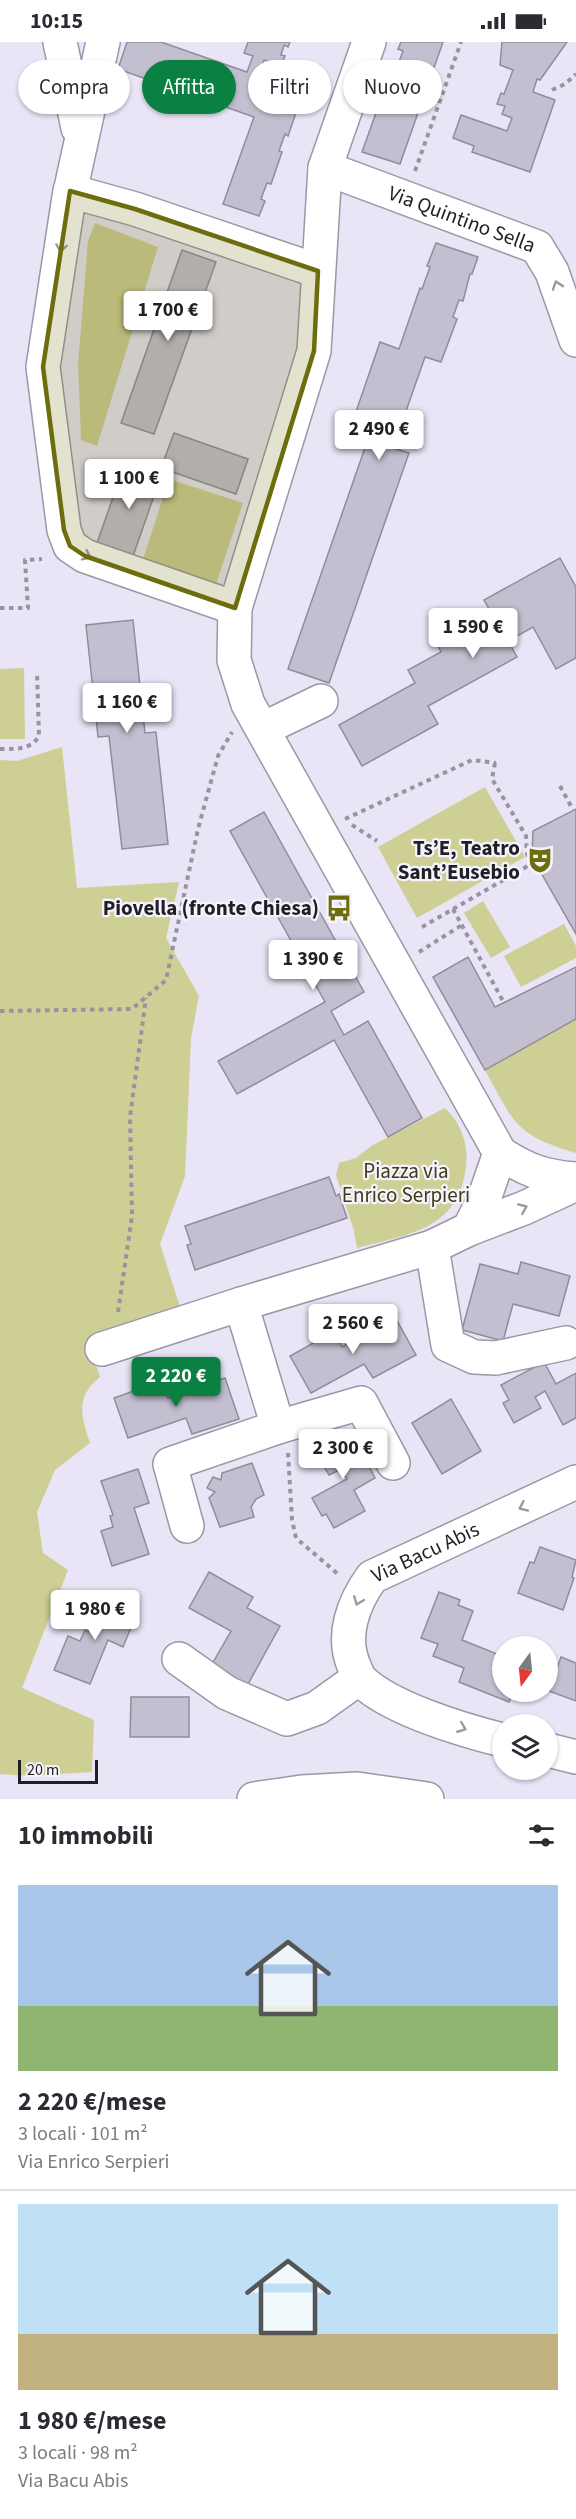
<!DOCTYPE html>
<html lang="it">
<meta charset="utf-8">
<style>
body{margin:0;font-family:"Source Sans 3",sans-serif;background:#f7f7f7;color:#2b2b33;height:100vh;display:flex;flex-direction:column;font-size:22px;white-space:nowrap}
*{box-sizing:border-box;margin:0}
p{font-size:20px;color:#7c7c81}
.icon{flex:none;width:33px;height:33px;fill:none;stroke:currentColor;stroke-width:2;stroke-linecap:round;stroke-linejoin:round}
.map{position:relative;height:1757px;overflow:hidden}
.drawer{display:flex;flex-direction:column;background:#fff;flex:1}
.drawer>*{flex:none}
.top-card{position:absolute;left:18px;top:18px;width:540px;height:54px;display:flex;gap:12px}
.needle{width:39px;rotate:195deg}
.tools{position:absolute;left:492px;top:1594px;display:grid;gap:12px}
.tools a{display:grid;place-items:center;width:66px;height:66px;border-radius:50%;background:#fff;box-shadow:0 2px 4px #0004;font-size:30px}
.scale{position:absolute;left:18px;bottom:15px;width:80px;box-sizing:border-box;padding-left:6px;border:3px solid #201f25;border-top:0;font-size:16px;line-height:21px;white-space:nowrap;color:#201f25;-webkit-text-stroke:4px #f6f3fd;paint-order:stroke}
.price{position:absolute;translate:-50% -51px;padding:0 14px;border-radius:6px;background:#fff;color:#222;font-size:20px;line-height:39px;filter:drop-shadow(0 2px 3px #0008)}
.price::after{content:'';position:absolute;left:50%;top:36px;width:18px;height:14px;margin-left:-9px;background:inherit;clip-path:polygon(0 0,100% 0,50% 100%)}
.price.selected{background:#0b8043;color:#fff}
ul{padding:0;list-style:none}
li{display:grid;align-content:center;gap:12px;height:318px;padding:0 18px}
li+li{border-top:2px solid #e1e1e2}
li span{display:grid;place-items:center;height:186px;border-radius:0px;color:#555}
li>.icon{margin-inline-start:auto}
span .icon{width:108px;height:108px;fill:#fffc;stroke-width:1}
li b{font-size:26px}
h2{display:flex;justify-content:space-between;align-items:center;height:72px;padding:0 18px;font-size:26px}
.tag{padding:0 21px;border-radius:27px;background:#fff;box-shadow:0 2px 4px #0004;font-size:21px;line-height:54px}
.tag.selected{background:#0b8043;color:#fff}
.status{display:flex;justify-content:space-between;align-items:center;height:42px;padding:0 30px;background:#fff;direction:ltr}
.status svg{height:16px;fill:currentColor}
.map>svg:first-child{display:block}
.green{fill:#cdcf95}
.building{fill:#c3bfd0;stroke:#918c9c;stroke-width:1.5}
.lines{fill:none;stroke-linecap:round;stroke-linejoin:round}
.minor-casing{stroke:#9c97a7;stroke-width:36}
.path{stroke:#9794a1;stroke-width:4;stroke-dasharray:4.5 4.5;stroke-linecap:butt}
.minor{stroke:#fff;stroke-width:33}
.oneway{stroke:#9b9a9d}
.marked{fill:#6e6d0d;fill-opacity:0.2;stroke:#6e6d0d;stroke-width:4.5;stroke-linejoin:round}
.labels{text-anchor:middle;stroke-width:4.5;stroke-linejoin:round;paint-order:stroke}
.street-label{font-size:21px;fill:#201f25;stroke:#f6f3fd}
.poi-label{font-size:21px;font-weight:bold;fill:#201f25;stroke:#f6f3fd;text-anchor:end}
.park-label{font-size:21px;fill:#3c3c17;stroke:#f6f3fd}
</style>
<div class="status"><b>10:15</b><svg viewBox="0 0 49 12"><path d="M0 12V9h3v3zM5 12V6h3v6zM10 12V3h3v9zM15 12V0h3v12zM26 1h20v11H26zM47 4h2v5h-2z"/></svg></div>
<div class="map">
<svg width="576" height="1757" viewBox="0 0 576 1757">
<rect width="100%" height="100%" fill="#e9e4f6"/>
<!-- green -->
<g class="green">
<polygon points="95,181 158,205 97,404 81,398 78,322 88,199"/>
<polygon points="169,437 243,461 216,542 143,517"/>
<polygon points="24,626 25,697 0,697 0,627"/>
<path d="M 62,705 L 77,846 L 179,840 L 166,896 L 199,954 L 191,996 L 185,1134 L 160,1202 L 180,1265 L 89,1301 L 100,1335 C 75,1355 81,1373 90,1401 L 55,1428 L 37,1470 L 43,1511 L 68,1528 L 22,1646 L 94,1678 L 92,1730 L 27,1734 L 0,1732 L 0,718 L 17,719 Z"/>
<polygon points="485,745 525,815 417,876 378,805"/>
<polygon points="483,859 510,905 491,916 464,871"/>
<polygon points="564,882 576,904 576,916 521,945 504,914"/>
<path d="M 576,977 L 576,1111 C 515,1093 514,1081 485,1028 Z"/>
<path d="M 445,1066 C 461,1081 469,1103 466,1125 C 458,1188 409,1192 357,1206 L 354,1189 L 336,1133 L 339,1121 L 356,1116 L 373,1103 Z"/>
</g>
<!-- building -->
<g class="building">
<polygon points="127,0 161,0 247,30 253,14 244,11 248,0 290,0 288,5 284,3 281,13 285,14 281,24 264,18 254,47 299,62 288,94 285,92 279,109 282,110 271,142 267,141 261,157 265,159 259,174 223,162 254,75 118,27"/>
<polygon points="401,0 443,0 400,122 362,110 386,43 390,44 403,9 398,7"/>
<polygon points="502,0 567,0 540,38 537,37 533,50 555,58 530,130 472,110 474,104 453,96 461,73 507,89 512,76 502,72 505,64 497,62 501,51 504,52 513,28 500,23"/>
<polygon points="436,201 478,215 472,232 470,232 463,259 459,258 453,275 457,277 441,320 425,315 393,406 409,411 329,641 288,627 368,397 349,390 380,300 399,307 420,246 422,247 430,225 427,224"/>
<polygon points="182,208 216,220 154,392 121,381"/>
<polygon points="174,391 248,417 236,452 161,426"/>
<polygon points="125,421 161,434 133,514 97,501"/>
<polygon points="560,516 576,545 576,616 556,627 533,585 508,599 517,615 428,664 438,682 362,724 339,683 415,641 408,628 441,610 438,604 493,574 484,558"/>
<polygon points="133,578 145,691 156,690 168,802 122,807 109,694 98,695 86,583"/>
<polygon points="576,767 576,892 532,815 533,789"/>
<polygon points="264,770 364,950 331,969 344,993 368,979 422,1076 388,1095 334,998 237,1052 218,1019 325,960 230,789"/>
<polygon points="468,915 495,965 576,925 576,977 485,1028 433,935"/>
<polygon points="329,1135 336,1154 339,1152 347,1176 195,1228 187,1203 191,1202 185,1184"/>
<polygon points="521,1220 570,1234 559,1274 513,1262 503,1299 462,1288 480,1222 518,1232"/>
<polygon points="395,1275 416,1313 373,1336 364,1322 311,1351 290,1314 333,1290 342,1305"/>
<polygon points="544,1320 556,1342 576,1331 576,1376 563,1383 545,1349 535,1355 541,1366 514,1381 503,1361 509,1358 501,1343"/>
<polygon points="225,1336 239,1377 192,1392 186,1376 128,1396 114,1356 162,1339 168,1356"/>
<polygon points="451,1357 481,1409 442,1432 412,1381"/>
<polygon points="352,1393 375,1436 354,1448 365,1469 334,1486 326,1472 322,1474 312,1456 347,1437 341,1427 329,1433 314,1406 334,1395 337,1401"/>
<polygon points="252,1421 264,1453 256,1457 251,1465 254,1475 220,1485 209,1456 215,1450 207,1446 213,1435 221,1438 222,1431"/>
<polygon points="138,1427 149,1461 134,1466 149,1512 112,1524 101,1489 113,1485 110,1474 113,1473 101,1439"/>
<polygon points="540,1505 576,1518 572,1535 574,1536 563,1568 518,1551 530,1520 534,1521"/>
<polygon points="209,1530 253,1555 247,1566 280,1584 247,1644 211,1624 231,1589 189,1566"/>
<polygon points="439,1550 460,1558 458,1563 473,1569 462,1598 502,1614 502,1650 513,1650 509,1660 459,1640 464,1626 433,1614 438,1602 421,1596"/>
<polygon points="101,1557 137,1571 123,1605 108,1598 90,1642 54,1628 68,1594 80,1599 85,1588 88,1590"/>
<polygon points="561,1615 576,1621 576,1659 549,1649"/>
<polygon points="131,1655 189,1655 189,1695 130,1695"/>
</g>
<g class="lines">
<!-- minor casing -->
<g class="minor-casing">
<g id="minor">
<polyline points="60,0 78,86"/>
<polyline points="103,0 69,155 43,325 64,488 70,504 85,514 235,566"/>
<path d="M 369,0 L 325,126 L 314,309 L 235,566 L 234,618 L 248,662 L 500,1111 C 526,1128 544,1135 576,1137"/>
<path id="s1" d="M 325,126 L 537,205 L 552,230 L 576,298"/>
<polyline points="70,149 135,167 318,229"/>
<polyline points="263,687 321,659"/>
<polyline points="469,1187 484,1157 500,1111"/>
<polyline points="432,1205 448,1303 474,1315 496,1316 566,1301"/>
<polyline points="241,1262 278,1385"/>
<polyline points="102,1307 241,1262 432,1205 469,1187 524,1166 576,1142"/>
<polyline points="187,1484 170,1422 278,1385 361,1361 393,1421"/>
<polyline points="179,1617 227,1651 287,1677 317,1666 359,1636"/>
<path id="s2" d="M 502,1698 C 463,1688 388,1666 360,1637 C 358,1634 356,1629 354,1624 C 341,1594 353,1561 372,1535 L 576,1440"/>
<polyline points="548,1708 576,1715"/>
<polyline points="254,1757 302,1750 357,1747 427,1757"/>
</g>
</g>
<!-- path -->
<g class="path">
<polyline points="552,48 565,42 576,32"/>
<polyline points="415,129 461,0"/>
<polyline points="0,566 28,566 25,518 42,517"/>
<path d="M 0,707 C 15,707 31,708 39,694 L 37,630"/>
<polyline points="495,721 492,737 526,794 527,812 536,827"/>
<polyline points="560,744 573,768"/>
<polyline points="345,777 472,718 496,721"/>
<polyline points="352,783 377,799"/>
<polyline points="453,867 504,961"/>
<polyline points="422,885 533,821"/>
<polyline points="419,910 462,883"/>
<polyline points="0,969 132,967 166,938 198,787 218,714 232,690"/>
<polyline points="118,1270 132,1174 130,1075 146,956"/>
<polyline points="288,1411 292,1478 296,1496 339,1533"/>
</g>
<!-- minor -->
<use href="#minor" class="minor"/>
</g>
<!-- one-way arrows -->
<defs><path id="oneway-chevron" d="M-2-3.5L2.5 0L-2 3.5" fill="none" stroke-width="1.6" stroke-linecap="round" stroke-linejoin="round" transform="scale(1.5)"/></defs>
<g class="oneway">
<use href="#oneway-chevron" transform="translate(61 206) rotate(99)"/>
<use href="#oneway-chevron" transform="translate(557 243) rotate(-109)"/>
<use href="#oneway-chevron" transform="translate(87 514) rotate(26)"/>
<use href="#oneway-chevron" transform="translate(523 1166) rotate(-23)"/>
<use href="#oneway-chevron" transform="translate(523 1465) rotate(155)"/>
<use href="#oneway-chevron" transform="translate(358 1559) rotate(111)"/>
<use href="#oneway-chevron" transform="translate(462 1686) rotate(22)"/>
</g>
<!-- marked area -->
<path class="marked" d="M 70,149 L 135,167 L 318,229 L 314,309 L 235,566 L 85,514 L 70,504 L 64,488 L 43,325 Z"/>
<!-- icons -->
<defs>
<g id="theatre-bare" transform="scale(2.07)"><path d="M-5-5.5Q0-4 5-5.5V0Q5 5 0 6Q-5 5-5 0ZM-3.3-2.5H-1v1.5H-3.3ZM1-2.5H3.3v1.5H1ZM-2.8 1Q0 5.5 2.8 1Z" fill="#6e6d0d" stroke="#f6f3fd" stroke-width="2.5" paint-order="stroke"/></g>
<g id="bus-bare" transform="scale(2.07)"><path d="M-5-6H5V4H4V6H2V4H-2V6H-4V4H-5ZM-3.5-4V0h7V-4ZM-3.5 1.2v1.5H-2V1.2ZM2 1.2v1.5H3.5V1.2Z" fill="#6e6d0d" stroke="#f6f3fd" stroke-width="2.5" paint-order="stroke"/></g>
</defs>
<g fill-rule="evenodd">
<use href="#theatre-bare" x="540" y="818"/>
<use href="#bus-bare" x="339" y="866"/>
</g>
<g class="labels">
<!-- street labels -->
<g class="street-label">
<text dy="7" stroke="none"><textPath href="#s1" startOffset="146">Via Quintino Sella</textPath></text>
<text dy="7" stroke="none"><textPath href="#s2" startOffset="324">Via Bacu Abis</textPath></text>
</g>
<!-- poi labels -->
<g class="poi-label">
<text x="520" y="813">Ts’E, Teatro<tspan x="520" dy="24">Sant’Eusebio</tspan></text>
<text x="319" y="873">Piovella (fronte Chiesa)</text>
</g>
<!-- park labels -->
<g class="park-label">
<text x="406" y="1136">Piazza via<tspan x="406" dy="24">Enrico Serpieri</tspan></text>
</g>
</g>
</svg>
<div class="tools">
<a><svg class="needle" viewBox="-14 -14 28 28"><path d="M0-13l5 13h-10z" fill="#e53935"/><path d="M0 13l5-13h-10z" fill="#7c7c81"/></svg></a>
<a><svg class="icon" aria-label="layers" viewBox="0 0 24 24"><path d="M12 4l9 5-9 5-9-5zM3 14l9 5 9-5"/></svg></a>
</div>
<div class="scale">20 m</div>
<b class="price" style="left:168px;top:300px">1 700 €</b>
<b class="price" style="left:379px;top:419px">2 490 €</b>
<b class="price" style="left:129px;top:468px">1 100 €</b>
<b class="price" style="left:473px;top:617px">1 590 €</b>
<b class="price" style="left:127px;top:692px">1 160 €</b>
<b class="price" style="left:313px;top:949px">1 390 €</b>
<b class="price" style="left:353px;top:1313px">2 560 €</b>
<b class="price selected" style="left:176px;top:1366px">2 220 €</b>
<b class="price" style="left:343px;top:1438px">2 300 €</b>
<b class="price" style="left:95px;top:1599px">1 980 €</b>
<div class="top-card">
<a class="tag">Compra</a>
<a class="tag selected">Affitta</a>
<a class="tag">Filtri</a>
<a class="tag">Nuovo</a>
</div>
</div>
<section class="drawer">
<h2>10 immobili<svg class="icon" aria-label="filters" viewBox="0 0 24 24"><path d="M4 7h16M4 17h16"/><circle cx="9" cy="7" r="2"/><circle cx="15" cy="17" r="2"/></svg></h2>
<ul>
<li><span style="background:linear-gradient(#a9c7e8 65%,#8fb573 0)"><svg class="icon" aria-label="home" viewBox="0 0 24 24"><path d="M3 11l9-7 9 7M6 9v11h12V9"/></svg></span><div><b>2 220 €/mese</b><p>3 locali · 101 m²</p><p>Via Enrico Serpieri</p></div></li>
<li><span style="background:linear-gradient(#bfe0f5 70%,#c2b280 0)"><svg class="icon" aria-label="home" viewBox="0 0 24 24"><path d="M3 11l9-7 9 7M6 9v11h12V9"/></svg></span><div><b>1 980 €/mese</b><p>3 locali · 98 m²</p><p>Via Bacu Abis</p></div></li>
</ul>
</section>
